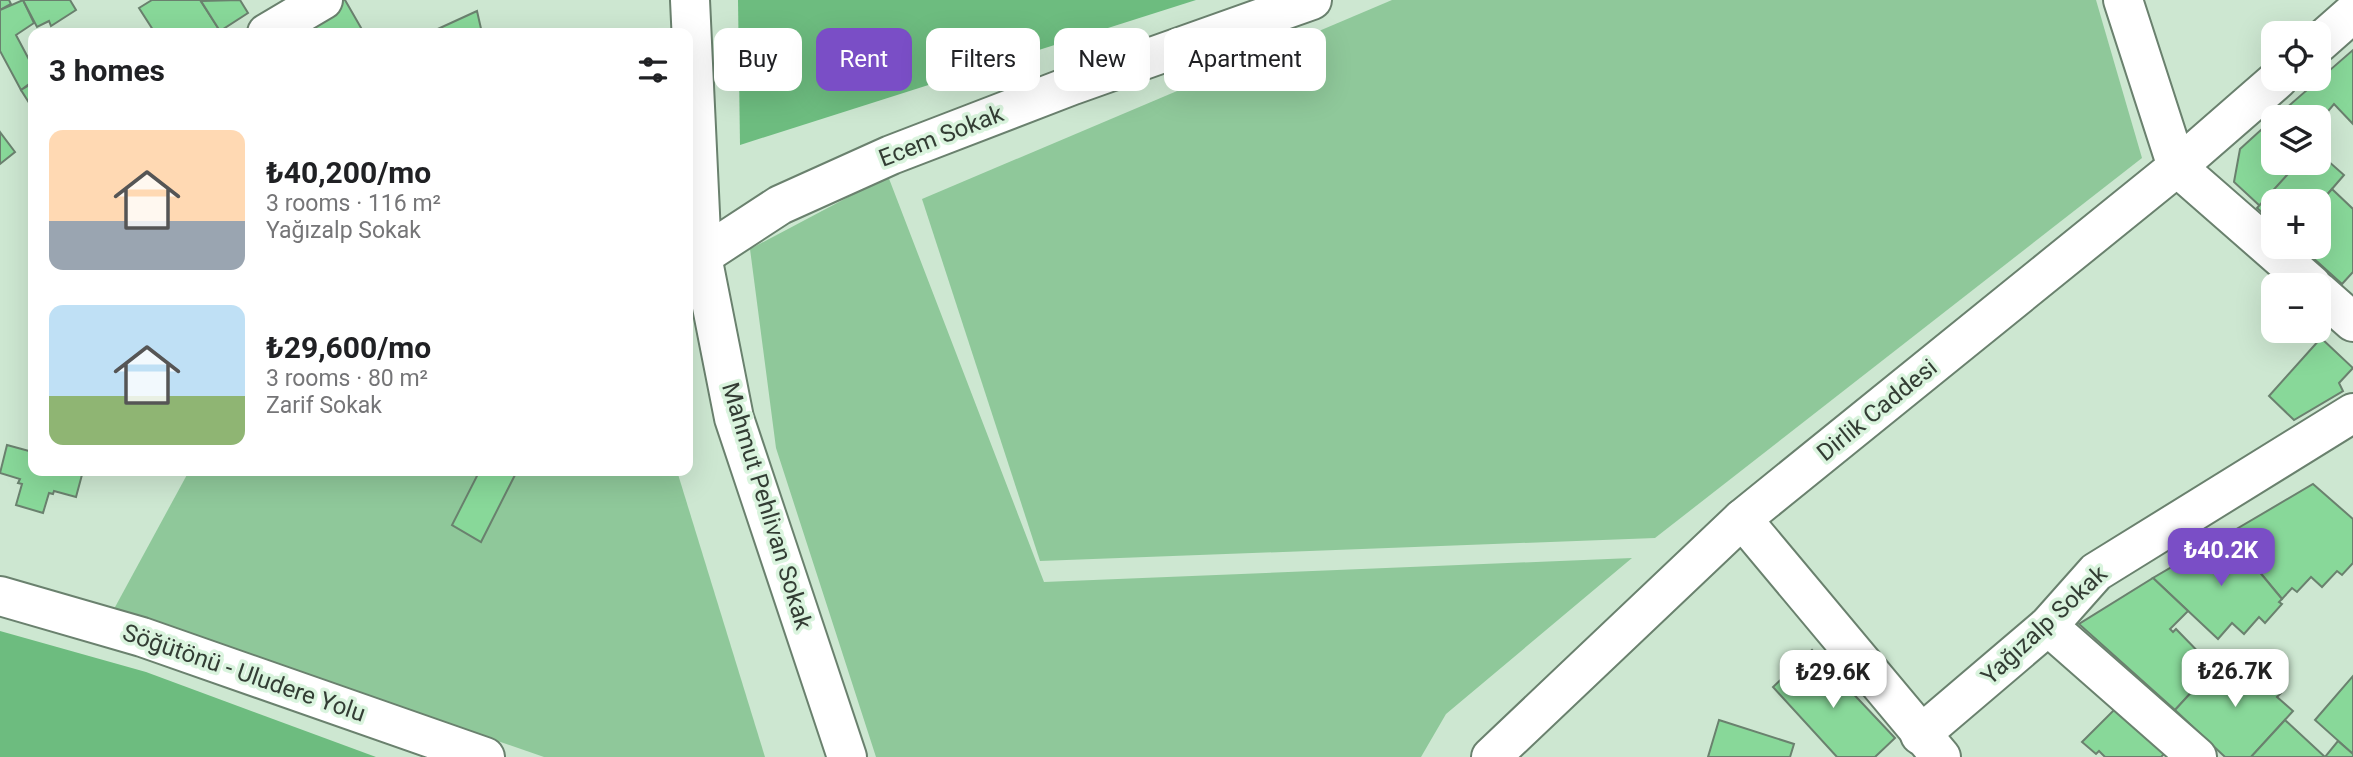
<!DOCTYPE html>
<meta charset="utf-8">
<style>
body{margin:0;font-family:Roboto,sans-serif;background:#f6f6f6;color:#202124;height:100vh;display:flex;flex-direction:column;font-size:26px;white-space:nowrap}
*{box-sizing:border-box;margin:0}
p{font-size:23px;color:#757577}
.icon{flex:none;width:38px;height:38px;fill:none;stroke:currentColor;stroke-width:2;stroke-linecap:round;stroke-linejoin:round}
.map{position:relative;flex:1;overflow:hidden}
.drawer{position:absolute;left:28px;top:28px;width:665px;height:448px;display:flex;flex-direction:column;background:#fff;border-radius:14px;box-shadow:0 7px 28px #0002}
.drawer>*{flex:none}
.top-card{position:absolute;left:714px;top:28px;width:665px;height:63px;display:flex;gap:14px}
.controls{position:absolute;left:2261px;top:21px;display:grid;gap:14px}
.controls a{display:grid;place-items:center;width:70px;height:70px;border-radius:14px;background:#fff;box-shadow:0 7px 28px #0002;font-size:35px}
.price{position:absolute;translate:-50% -60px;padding:0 16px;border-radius:14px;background:#fff;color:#222;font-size:23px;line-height:46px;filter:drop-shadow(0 2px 4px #0008)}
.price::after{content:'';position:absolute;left:50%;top:42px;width:21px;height:16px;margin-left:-10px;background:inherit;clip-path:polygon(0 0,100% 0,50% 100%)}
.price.selected{background:#7a4ec6;color:#fff}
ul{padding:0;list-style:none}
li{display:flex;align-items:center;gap:21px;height:175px;padding:0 21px}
li span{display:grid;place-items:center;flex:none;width:196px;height:140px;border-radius:14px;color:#555}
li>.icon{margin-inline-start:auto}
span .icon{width:84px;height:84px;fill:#fffc;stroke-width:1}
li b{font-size:30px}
h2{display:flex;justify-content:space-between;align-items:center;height:84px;padding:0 21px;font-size:30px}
.chip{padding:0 24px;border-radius:14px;background:#fff;box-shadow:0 7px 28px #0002;font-size:24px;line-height:63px}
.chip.selected{background:#7a4ec6;color:#fff}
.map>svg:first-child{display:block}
.green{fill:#8fc89a}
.forest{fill:#6dbc7f}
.building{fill:#88d899;stroke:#6a816e;stroke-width:2}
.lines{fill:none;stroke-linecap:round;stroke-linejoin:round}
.minor-casing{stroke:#6a816e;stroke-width:42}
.tertiary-casing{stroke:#6a816e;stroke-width:42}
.minor{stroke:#fff;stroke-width:38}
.tertiary{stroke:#fff;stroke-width:38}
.labels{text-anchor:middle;stroke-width:7;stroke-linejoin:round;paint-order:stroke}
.street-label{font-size:24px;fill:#333d34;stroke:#daf4de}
</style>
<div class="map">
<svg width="2353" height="757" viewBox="0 0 2353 757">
<rect width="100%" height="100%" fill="#cde7d1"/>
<!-- green -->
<g class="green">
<polygon points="1392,0 2096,0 2142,158 1655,538 1040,561 922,199"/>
<polygon points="888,176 1044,582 1632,558 1446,714 1421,757 876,757 776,448 750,249"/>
<polygon points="189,471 677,471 765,757 544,757 114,609"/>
</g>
<!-- forest -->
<g class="forest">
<polygon points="738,0 1196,0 740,145"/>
<polygon points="0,631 146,672 376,757 0,757"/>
</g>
<!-- building -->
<g class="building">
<polygon points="0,0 9,0 11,4 0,10"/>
<polygon points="23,0 34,23 16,35 33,67 33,81 21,90 0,51 0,10"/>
<polygon points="23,0 70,0 76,10 51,26 49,21 37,27"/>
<polygon points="152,0 200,0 220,31 155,33 139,8"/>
<polygon points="240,0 248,13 220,31 201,1"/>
<polygon points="334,0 345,0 364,33 316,33 305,19"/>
<polygon points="477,11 482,33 429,33"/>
<polygon points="2353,50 2353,124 2334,104 2319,122 2319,117 2276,117"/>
<polygon points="33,83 33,109 21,90"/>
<polygon points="2273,119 2273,163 2298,163 2260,206 2234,182 2240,149"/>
<polygon points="0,132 15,152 0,164"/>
<polygon points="2319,153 2344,175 2319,204 2319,201 2273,201 2273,222 2257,208 2298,163 2319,163"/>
<polygon points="2332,189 2353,209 2353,272 2342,284 2301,247 2319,247 2319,204"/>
<polygon points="2321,338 2353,368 2339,383 2343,391 2294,420 2269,396"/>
<polygon points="7,445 29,451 30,446 33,448 33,471 83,471 76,497 54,491 53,494 49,493 43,513 16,505 22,484 18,483 20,479 0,473"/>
<polygon points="517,471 481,542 452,525 477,476 468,471"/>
<polygon points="2313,484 2353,519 2353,563 2342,575 2337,571 2322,587 2311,577 2297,592 2292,588 2282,599 2228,534"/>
<polygon points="2228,534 2282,599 2279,602 2282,604 2265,623 2259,617 2244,634 2232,623 2218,639 2153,578"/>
<polygon points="2153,578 2188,611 2170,629 2173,632 2176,629 2214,668 2175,710 2079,624"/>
<polygon points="1812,650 1895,738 1875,757 1837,757 1773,687"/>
<polygon points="2229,651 2243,665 2246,662 2281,693 2277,697 2293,711 2251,757 2225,757 2175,710"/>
<polygon points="2353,676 2353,754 2315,720"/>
<polygon points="2121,703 2171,747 2161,757 2105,757 2099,751 2096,754 2082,742"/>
<polygon points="1719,720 1794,744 1790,757 1708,757"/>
<polygon points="2285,720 2325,757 2251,757"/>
<polygon points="2338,741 2353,754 2353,757 2325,757"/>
</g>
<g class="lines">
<!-- minor casing -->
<g class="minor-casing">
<g id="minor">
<polyline points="690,0 702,256 734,418 847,757"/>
<polyline points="2123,0 2177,167 2312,285"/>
<polyline points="267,33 323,0"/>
<polyline points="702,256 780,205 891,155 1073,85 1312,0"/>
<polyline points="2319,292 2353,322"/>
<polyline points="1742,519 1941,757"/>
<polyline points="2048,626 2197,757"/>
<polyline points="1920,735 2048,626 2096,572 2353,413"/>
</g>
</g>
<!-- tertiary casing -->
<g class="tertiary-casing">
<g id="tertiary">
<polyline points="2319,43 2353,13"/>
<polyline points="0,596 142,637 485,757"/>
<polyline points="1491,757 1742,519 2177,167 2278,79"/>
</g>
</g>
<!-- minor -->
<use href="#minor" class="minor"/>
<!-- tertiary -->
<use href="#tertiary" class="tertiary"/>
</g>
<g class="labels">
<!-- street labels -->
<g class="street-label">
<text transform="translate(941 136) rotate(-21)" y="8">Ecem Sokak</text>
<text transform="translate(1877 410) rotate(-39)" y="8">Dirlik Caddesi</text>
<text transform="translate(767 506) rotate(73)" y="8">Mahmut Pehlivan Sokak</text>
<text transform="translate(2044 625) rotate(-43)" y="8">Yağızalp Sokak</text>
<text transform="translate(244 673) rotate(19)" y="8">Söğütönü - Uludere Yolu</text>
</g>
</g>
</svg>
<div class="controls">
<a><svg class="icon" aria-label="locate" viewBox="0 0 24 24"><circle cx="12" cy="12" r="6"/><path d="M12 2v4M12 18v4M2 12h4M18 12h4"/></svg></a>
<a><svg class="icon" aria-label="layers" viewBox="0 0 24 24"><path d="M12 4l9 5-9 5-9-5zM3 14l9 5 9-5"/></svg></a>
<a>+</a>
<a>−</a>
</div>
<b class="price selected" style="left:2221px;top:588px">₺40.2K</b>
<b class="price" style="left:2235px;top:709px">₺26.7K</b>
<b class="price" style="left:1833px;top:710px">₺29.6K</b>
<div class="top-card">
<a class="chip">Buy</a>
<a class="chip selected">Rent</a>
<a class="chip">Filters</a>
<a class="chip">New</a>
<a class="chip">Apartment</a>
</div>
<section class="drawer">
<h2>3 homes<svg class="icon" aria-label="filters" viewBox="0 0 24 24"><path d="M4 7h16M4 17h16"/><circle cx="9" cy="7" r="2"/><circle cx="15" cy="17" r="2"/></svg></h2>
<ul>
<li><span style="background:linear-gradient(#ffd9b3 65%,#9aa5b1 0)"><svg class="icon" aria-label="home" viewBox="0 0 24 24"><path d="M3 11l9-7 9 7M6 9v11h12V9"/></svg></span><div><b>₺40,200/mo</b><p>3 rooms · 116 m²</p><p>Yağızalp Sokak</p></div></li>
<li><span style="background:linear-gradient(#bfe0f5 65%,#8fb573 0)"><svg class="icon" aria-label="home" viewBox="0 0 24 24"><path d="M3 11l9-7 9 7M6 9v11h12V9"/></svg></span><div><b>₺29,600/mo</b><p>3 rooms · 80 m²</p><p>Zarif Sokak</p></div></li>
</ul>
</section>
</div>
